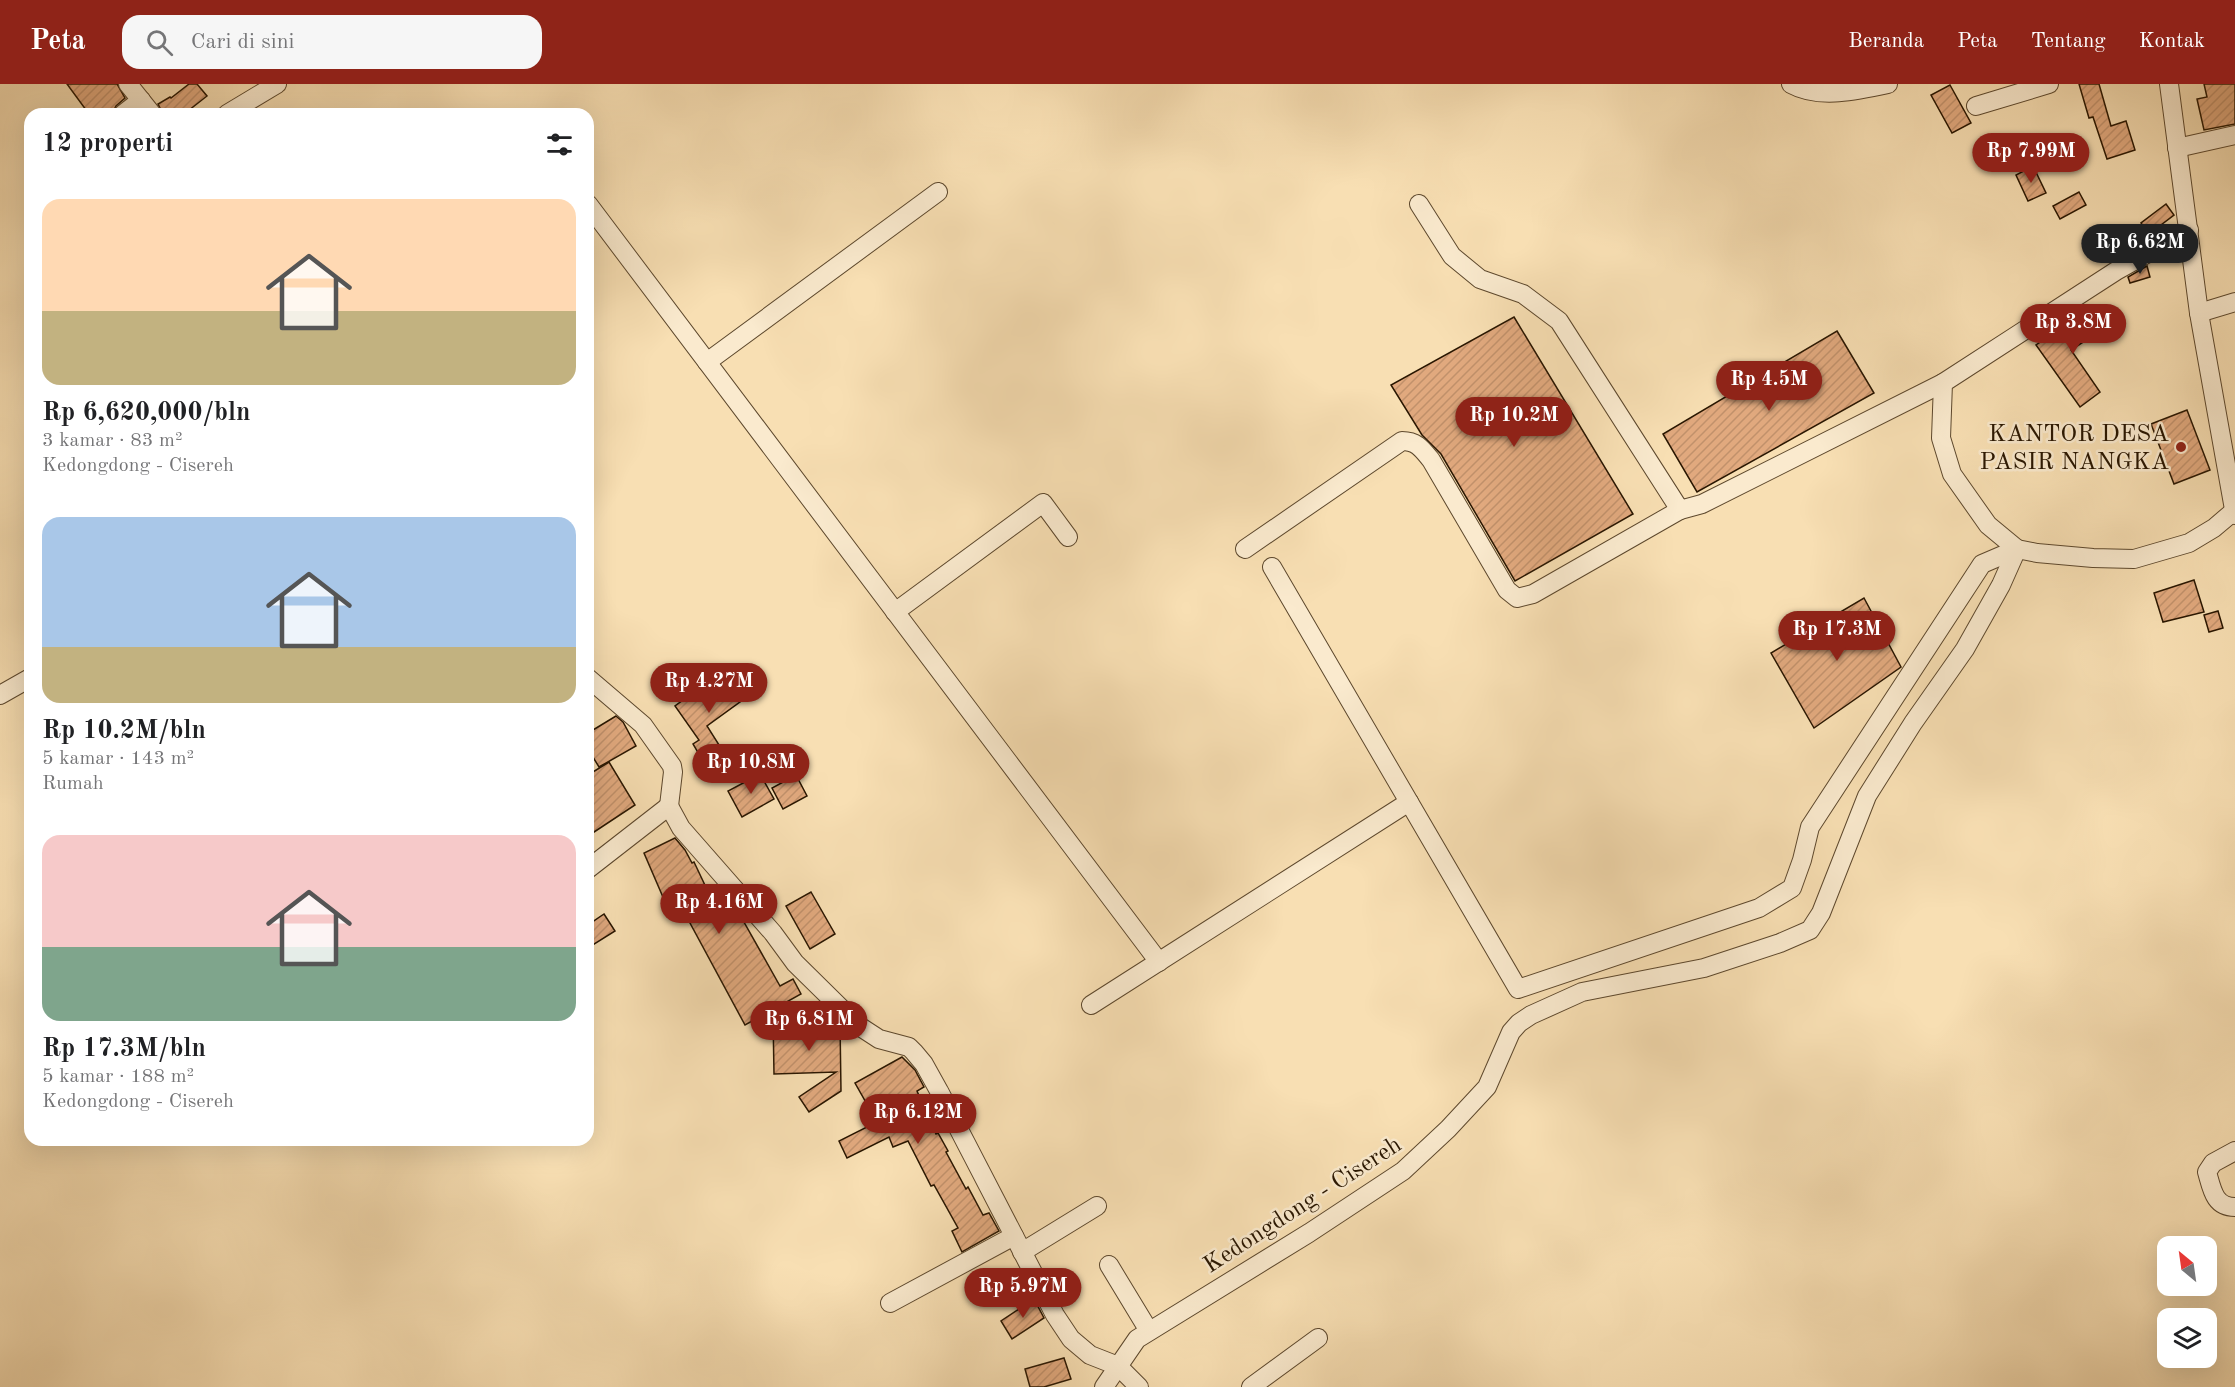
<!DOCTYPE html>
<html lang="id">
<meta charset="utf-8">
<style>
body{margin:0;font-family:"Old Standard TT",serif;background:#f6f6f6;color:#202124;height:100vh;display:flex;flex-direction:column;font-size:22px;white-space:nowrap}
*{box-sizing:border-box;margin:0}
p{font-size:20px;color:#757577}
.icon{flex:none;width:33px;height:33px;fill:none;stroke:currentColor;stroke-width:2;stroke-linecap:round;stroke-linejoin:round}
.map{position:relative;flex:1;overflow:hidden}
.details{position:absolute;left:24px;top:24px;width:570px;height:1038px;display:flex;flex-direction:column;background:#fff;border-radius:18px;box-shadow:0 6px 24px #0002}
.details>*{flex:none}
.needle{width:39px;rotate:331deg}
.controls{position:absolute;left:2157px;top:1152px;display:grid;gap:12px}
.controls a{display:grid;place-items:center;width:60px;height:60px;border-radius:12px;background:#fff;box-shadow:0 6px 24px #0002;font-size:30px}
.price{position:absolute;translate:-50% -51px;padding:0 14px;border-radius:21px;background:#8f2418;color:#fff;font-size:20px;line-height:39px;filter:drop-shadow(0 2px 3px #0008)}
.price::after{content:'';position:absolute;left:50%;top:36px;width:18px;height:14px;margin-left:-9px;background:inherit;clip-path:polygon(0 0,100% 0,50% 100%)}
.price.active{background:#222;color:#fff}
ul{padding:0;list-style:none}
li{display:grid;align-content:center;gap:12px;height:318px;padding:0 18px}
li span{display:grid;place-items:center;height:186px;border-radius:18px;color:#555}
li>.icon{margin-inline-start:auto}
span .icon{width:108px;height:108px;fill:#fffc;stroke-width:1}
li b{font-size:26px}
h2{display:flex;justify-content:space-between;align-items:center;height:72px;padding:0 18px;font-size:26px}
header{display:flex;align-items:center;gap:36px;box-sizing:border-box;height:84px;padding:0 30px;background:#8f2418;color:#fff}
header strong{font-size:28px}
nav{display:flex;gap:33px;margin-inline-start:auto;font-size:21px}
.search{width:420px;height:54px;background:#f6f6f6;display:flex;align-items:center;gap:15px;box-sizing:border-box;padding:0 21px;border-radius:18px;color:#757577;font-size:22px}
.map>svg:first-child{display:block}
.building{fill:url(#building-hatch);stroke:#291600;stroke-width:1.5}
.lines{fill:none;stroke-linecap:round;stroke-linejoin:round}
.minor-casing{stroke:#5d482d;stroke-width:20}
.minor{stroke:#faeace;stroke-width:18}
.poi-dot{fill:#8f2418;stroke:#faeace;stroke-width:2}
.labels{text-anchor:middle;stroke-width:5;stroke-linejoin:round;paint-order:stroke}
.poi-label{font-size:24px;fill:#291600;stroke:#faeace;text-anchor:end}
.street-label{font-size:24px;fill:#291600;stroke:#faeace}
</style>
<header>
<strong>Peta</strong>
<div class="search"><svg class="icon" aria-label="search" viewBox="0 0 24 24"><circle cx="10" cy="10" r="6"/><path d="M15 15l6 6"/></svg>Cari di sini</div>
<nav><a>Beranda</a><a>Peta</a><a>Tentang</a><a>Kontak</a></nav>
</header>
<div class="map">
<svg width="2235" height="1303" viewBox="0 0 2235 1303">
<defs>
<pattern id="building-hatch" width="6" height="6" patternUnits="userSpaceOnUse" patternTransform="scale(1.5)"><rect width="6" height="6" fill="#e1a97e"/><path d="M-1 1l2-2M0 6l6-6M5 7l2-2" fill="none" stroke="#c1916b"/></pattern>
</defs>
<rect width="100%" height="100%" fill="#f8dfb3"/>
<filter id="stains"><feTurbulence type="fractalNoise" baseFrequency=".00333" numOctaves="4"/><feColorMatrix values="0 0 0 0 .2 0 0 0 0 .09 0 0 0 0 .02 0 0 0 .5 -.17"/></filter>
<radialGradient id="worn" r=".72"><stop offset=".6" stop-color="#630" stop-opacity="0"/><stop offset="1" stop-color="#630" stop-opacity=".3"/></radialGradient>
<!-- building -->
<g class="building">
<polygon points="67,0 117,0 125,14 116,22 112,30 89,30"/>
<polygon points="189,0 197,0 207,12 184,30 163,30 158,20 170,13 171,14"/>
<polygon points="2079,0 2099,0 2111,42 2126,37 2135,66 2107,75 2093,33 2089,34"/>
<polygon points="2204,0 2235,0 2235,40 2204,46 2197,15 2207,13"/>
<polygon points="1950,1 1971,39 1952,49 1931,11"/>
<polygon points="2033,82 2046,109 2028,117 2016,91"/>
<polygon points="2079,108 2086,121 2060,135 2053,122"/>
<polygon points="2166,120 2174,131 2149,150 2141,139"/>
<polygon points="2147,182 2150,193 2130,199 2128,193"/>
<polygon points="2092,223 2106,243 2071,266 2100,308 2080,323 2036,261"/>
<polygon points="1514,233 1633,430 1515,497 1441,370 1422,351 1391,301"/>
<polygon points="1837,247 1874,309 1697,408 1663,350"/>
<polygon points="2187,326 2210,386 2174,400 2151,340"/>
<polygon points="2194,496 2204,528 2163,538 2154,509"/>
<polygon points="1864,514 1901,583 1814,644 1771,569"/>
<polygon points="2218,527 2223,544 2209,548 2204,531"/>
<polygon points="724,586 744,615 707,642 726,672 707,684 693,660 699,656 675,622"/>
<polygon points="616,632 623,638 636,662 599,683 588,665 588,649"/>
<polygon points="609,678 635,721 588,752 588,691"/>
<polygon points="760,690 774,715 742,733 728,707"/>
<polygon points="796,691 807,712 783,725 772,704"/>
<polygon points="675,754 685,766 692,779 694,778 720,833 736,824 780,902 793,895 801,910 745,941 684,828 672,834 644,769"/>
<polygon points="811,808 835,850 810,865 786,822"/>
<polygon points="604,830 615,847 588,864 588,841"/>
<polygon points="831,930 840,939 841,1007 809,1028 799,1013 836,988 774,990 773,931"/>
<polygon points="902,973 915,986 924,1003 917,1007 936,1050 938,1049 948,1067 946,1068 966,1105 968,1103 983,1131 989,1129 999,1147 962,1168 952,1147 958,1144 934,1101 931,1102 908,1057 893,1063 889,1053 847,1074 839,1057 877,1038 855,999"/>
<polygon points="1034,1215 1044,1234 1012,1255 1001,1237"/>
<polygon points="1064,1274 1071,1295 1044,1303 1030,1303 1025,1285"/>
</g>
<g class="lines">
<!-- minor casing -->
<g class="minor-casing">
<g id="minor">
<polyline points="128,0 152,30"/>
<path d="M 1791,0 C 1820,16 1858,6 1888,0"/>
<polyline points="2169,0 2199,229 2235,431"/>
<polyline points="1976,22 2049,0"/>
<polyline points="123,30 141,16"/>
<polyline points="227,30 277,0"/>
<polyline points="2177,64 2235,51"/>
<polyline points="588,120 1159,878"/>
<polyline points="1419,120 1452,172 1480,195 1523,210 1559,237 1680,426 1702,420 1943,299"/>
<polyline points="2199,229 2235,218"/>
<polyline points="707,278 938,108"/>
<path d="M 1245,465 L 1402,357 C 1417,357 1422,365 1431,376 L 1507,506 L 1517,514 L 1533,510 L 1680,426"/>
<polyline points="1272,483 1518,905 1759,824 1792,804 1802,776 1810,743 1982,480 2017,465 2037,469 2093,474 2134,475 2189,459 2214,444 2234,427"/>
<polyline points="895,528 1043,419 1068,453"/>
<polyline points="588,594 643,641 672,682 673,688 669,722"/>
<polyline points="0,611 30,594"/>
<polyline points="588,785 669,722 681,744 773,849 795,879 859,942 879,955 909,963 914,968 924,980 939,1007 1055,1231 1071,1255 1090,1271 1118,1282 1139,1303"/>
<polyline points="1091,921 1409,718"/>
<path d="M 2235,1067 L 2213,1079 L 2207,1088 C 2212,1105 2214,1123 2235,1123"/>
<polyline points="1022,1168 1097,1122"/>
<polyline points="1109,1181 1149,1247"/>
<polyline points="890,1219 1014,1152"/>
<polyline points="1104,1303 1137,1255 1309,1149 1403,1087 1448,1045 1487,1003 1511,948 1519,939 1531,931 1582,908 1704,884 1780,859 1810,846 1821,829 1867,712 1913,639 1965,565 2001,501 2017,465 1988,441 1952,390 1941,354 1943,299 2116,187 2189,146"/>
<polyline points="1251,1303 1318,1254"/>
</g>
</g>
<!-- minor -->
<use href="#minor" class="minor"/>
</g>
<!-- markers -->
<circle class="poi-dot" cx="2181" cy="363" r="6"/>
<g class="labels">
<!-- poi labels -->
<g class="poi-label">
<text x="2169" y="357">KANTOR DESA<tspan x="2169" dy="28">PASIR NANGKA</tspan></text>
</g>
<!-- street labels -->
<g class="street-label">
<text transform="translate(1302 1120) rotate(-33)" y="8">Kedongdong - Cisereh</text>
</g>
</g>
<rect width="100%" height="100%" filter="url(#stains)"/>
<rect width="100%" height="100%" fill="url(#worn)"/>
</svg>
<div class="controls">
<a><svg class="needle" viewBox="-14 -14 28 28"><path d="M0-13l5 13h-10z" fill="#e53935"/><path d="M0 13l5-13h-10z" fill="#757577"/></svg></a>
<a><svg class="icon" aria-label="layers" viewBox="0 0 24 24"><path d="M12 4l9 5-9 5-9-5zM3 14l9 5 9-5"/></svg></a>
</div>
<b class="price" style="left:2031px;top:100px">Rp 7.99M</b>
<b class="price active" style="left:2140px;top:191px">Rp 6.62M</b>
<b class="price" style="left:2073px;top:271px">Rp 3.8M</b>
<b class="price" style="left:1769px;top:328px">Rp 4.5M</b>
<b class="price" style="left:1514px;top:364px">Rp 10.2M</b>
<b class="price" style="left:1837px;top:578px">Rp 17.3M</b>
<b class="price" style="left:709px;top:630px">Rp 4.27M</b>
<b class="price" style="left:751px;top:711px">Rp 10.8M</b>
<b class="price" style="left:719px;top:851px">Rp 4.16M</b>
<b class="price" style="left:809px;top:968px">Rp 6.81M</b>
<b class="price" style="left:918px;top:1061px">Rp 6.12M</b>
<b class="price" style="left:1023px;top:1235px">Rp 5.97M</b>
<section class="details">
<h2>12 properti<svg class="icon" aria-label="filters" viewBox="0 0 24 24"><path d="M4 7h16M4 17h16"/><circle cx="9" cy="7" r="2"/><circle cx="15" cy="17" r="2"/></svg></h2>
<ul>
<li><span style="background:linear-gradient(#ffd9b3 60%,#c2b280 0)"><svg class="icon" aria-label="home" viewBox="0 0 24 24"><path d="M3 11l9-7 9 7M6 9v11h12V9"/></svg></span><div><b>Rp 6,620,000/bln</b><p>3 kamar · 83 m²</p><p>Kedongdong - Cisereh</p></div></li>
<li><span style="background:linear-gradient(#a9c7e8 70%,#c2b280 0)"><svg class="icon" aria-label="home" viewBox="0 0 24 24"><path d="M3 11l9-7 9 7M6 9v11h12V9"/></svg></span><div><b>Rp 10.2M/bln</b><p>5 kamar · 143 m²</p><p>Rumah</p></div></li>
<li><span style="background:linear-gradient(#f6c9c9 60%,#7fa58c 0)"><svg class="icon" aria-label="home" viewBox="0 0 24 24"><path d="M3 11l9-7 9 7M6 9v11h12V9"/></svg></span><div><b>Rp 17.3M/bln</b><p>5 kamar · 188 m²</p><p>Kedongdong - Cisereh</p></div></li>
</ul>
</section>
</div>
